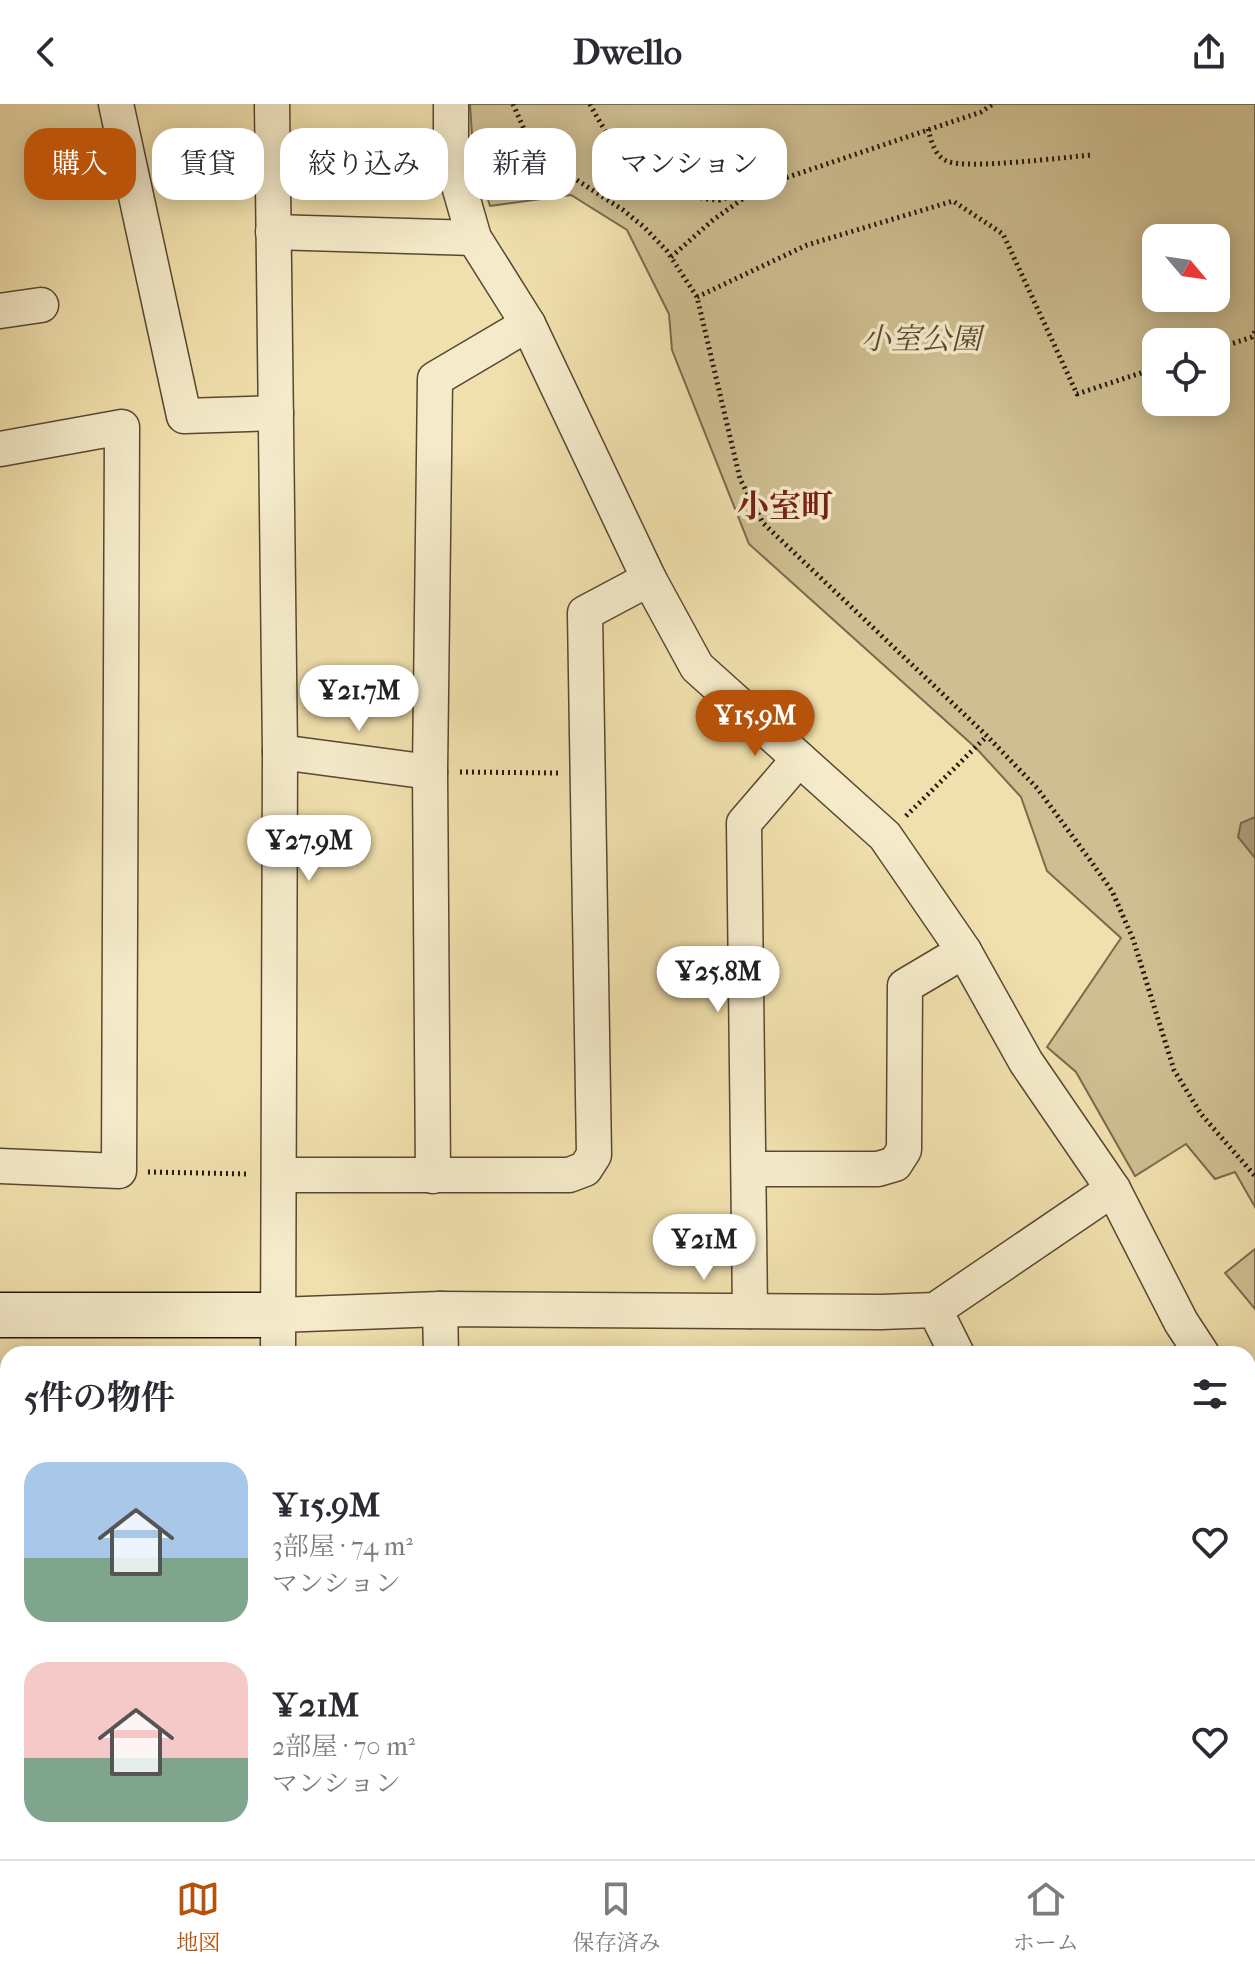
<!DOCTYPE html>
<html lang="ja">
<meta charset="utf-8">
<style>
body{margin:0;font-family:"IM FELL French Canon","Noto Serif JP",serif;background:#f2f2f3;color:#2b2b33;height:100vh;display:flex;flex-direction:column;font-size:30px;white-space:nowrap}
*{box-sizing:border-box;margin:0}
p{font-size:26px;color:#7c7c81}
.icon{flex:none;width:44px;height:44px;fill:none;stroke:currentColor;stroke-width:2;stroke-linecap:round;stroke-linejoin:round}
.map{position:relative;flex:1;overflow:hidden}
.sheet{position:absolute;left:0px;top:1242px;width:1256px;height:514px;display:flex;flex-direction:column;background:#fff;border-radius:24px 24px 0 0;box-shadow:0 4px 20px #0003}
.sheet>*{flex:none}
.banner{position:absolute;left:24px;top:24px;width:800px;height:72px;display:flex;gap:16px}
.needle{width:52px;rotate:119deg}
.buttons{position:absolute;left:1142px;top:120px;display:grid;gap:16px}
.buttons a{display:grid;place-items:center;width:88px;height:88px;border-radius:16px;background:#fff;box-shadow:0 4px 20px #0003;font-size:40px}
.price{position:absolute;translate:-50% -68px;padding:0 18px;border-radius:28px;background:#fff;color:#222;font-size:26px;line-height:52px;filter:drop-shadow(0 2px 4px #0008)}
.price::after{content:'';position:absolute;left:50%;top:48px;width:24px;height:18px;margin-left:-12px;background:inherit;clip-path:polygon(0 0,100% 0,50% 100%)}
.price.selected{background:#b45309;color:#fff}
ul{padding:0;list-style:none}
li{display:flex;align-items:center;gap:24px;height:200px;padding:0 24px}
li span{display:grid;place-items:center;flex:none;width:224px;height:160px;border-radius:24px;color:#555}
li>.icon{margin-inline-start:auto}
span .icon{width:96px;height:96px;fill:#fffc;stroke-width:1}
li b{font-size:34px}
h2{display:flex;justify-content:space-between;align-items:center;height:96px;padding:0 24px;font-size:34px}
.pill{padding:0 28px;border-radius:24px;background:#fff;box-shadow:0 4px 20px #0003;font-size:28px;line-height:72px}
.pill.selected{background:#b45309;color:#fff}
header{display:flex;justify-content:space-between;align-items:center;height:104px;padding:0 24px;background:#fff;font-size:36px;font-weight:700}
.menu{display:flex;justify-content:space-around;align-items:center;height:112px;border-top:2px solid #e1e1e2;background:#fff;font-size:22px;color:#7c7c81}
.menu a{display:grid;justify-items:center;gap:4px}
.menu .selected{color:#b45309}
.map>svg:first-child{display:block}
.green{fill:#cebe91;stroke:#7a6a4d;stroke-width:2;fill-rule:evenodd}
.water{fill:#ab9b75;stroke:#76664a;stroke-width:2}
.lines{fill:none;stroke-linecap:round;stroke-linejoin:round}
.street-casing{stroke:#584832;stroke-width:37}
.secondary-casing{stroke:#261609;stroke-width:47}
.path{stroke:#261609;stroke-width:5;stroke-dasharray:2 4;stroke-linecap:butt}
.street{stroke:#f5ebca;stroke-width:34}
.secondary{stroke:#f5ebca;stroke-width:44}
.labels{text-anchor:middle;stroke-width:7;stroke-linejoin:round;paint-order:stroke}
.park-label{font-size:30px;font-style:italic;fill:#584832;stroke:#f5ebca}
.neighbourhood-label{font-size:32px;font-weight:bold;fill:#7a1f14;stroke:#f5ebca}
</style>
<header><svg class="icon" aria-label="back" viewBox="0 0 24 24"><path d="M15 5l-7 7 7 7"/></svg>Dwello<svg class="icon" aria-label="share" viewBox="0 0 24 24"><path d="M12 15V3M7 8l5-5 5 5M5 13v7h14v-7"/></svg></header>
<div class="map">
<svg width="1255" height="1755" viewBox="0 0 1255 1755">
<rect width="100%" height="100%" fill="#f0e0ad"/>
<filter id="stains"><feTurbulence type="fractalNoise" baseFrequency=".0025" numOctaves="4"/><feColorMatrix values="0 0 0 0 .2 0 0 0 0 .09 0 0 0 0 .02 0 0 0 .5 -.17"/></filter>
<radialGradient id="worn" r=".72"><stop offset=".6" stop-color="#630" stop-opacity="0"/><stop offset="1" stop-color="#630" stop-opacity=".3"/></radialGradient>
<!-- green -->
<g class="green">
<path d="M 470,0 L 1255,0 L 1255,1103 L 1235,1068 L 1215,1075 L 1186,1040 L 1135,1072 L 1076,968 L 1047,943 L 1121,834 L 1047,767 L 1021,693 L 976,644 L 749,440 L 672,246 L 669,210 L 627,126 L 571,91 L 490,102 L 473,47 ZM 1156,134 L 1216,134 L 1216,194 L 1156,194 ZM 1156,238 L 1216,238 L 1216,298 L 1156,298 Z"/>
<polygon points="1255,1145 1255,1205 1225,1169"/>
<polygon points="87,1748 230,1748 228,1755 78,1755"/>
</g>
<!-- water -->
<polygon class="water" points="1255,713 1255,754 1238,733 1241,719"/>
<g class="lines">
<!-- street casing -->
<g class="street-casing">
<g id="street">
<polyline points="116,0 184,312 276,309"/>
<polyline points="272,0 280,648 278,1250"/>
<polyline points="451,0 451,54 474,134 528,220 649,475 697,563 885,732 964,847 1026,958 1113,1085 1181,1218 1202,1250"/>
<polyline points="273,128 474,134"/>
<polyline points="0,207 41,201"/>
<polyline points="0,345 122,323 119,1067 0,1062"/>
<polyline points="280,648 430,668"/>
<polyline points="749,1065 878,1065 895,1060 904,1046 905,882 964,847"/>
<polyline points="279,1071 569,1071 585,1065 594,1051 585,509 649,475"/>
<polyline points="433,1072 430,668 435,275 528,220"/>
<polyline points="440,1205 441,1250"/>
<polyline points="935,1206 957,1250"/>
<polyline points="750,1207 744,719 799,655"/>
<polyline points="278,1211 440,1205 881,1208 935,1206 1113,1085"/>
<polyline points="1248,1321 1255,1333"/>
<polyline points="0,1370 8,1370"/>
<polyline points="0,1397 8,1413"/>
<polyline points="1248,1501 1255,1497"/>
<polyline points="1248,1710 1255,1708"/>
<polyline points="268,1748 271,1755"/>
<polyline points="445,1748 445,1755"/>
<polyline points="635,1748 635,1755"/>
<polyline points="664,1755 720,1751 728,1748"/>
<polyline points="1083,1755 1109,1748"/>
</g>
</g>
<!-- secondary casing -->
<g class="secondary-casing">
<polyline id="secondary" points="0,1211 278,1211"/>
</g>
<!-- path -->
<g class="path">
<polyline points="513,0 527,32 541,49 557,63 623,106 644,123 667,147 697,193 740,375 763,419 987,632 1037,684 1090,756 1112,787 1133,835 1174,966 1201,1010 1255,1072"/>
<path d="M 590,0 C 604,27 623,57 650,72 C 655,75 661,77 667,80 C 684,89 702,96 720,96 L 981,8 L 993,0"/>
<path d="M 928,25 C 931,37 935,52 947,57 C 965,66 1066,53 1092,51"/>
<polyline points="671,153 713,116 755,86"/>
<polyline points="697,193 807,141 953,97 1003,130 1077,290 1156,264"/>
<polyline points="1216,245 1252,233 1255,227"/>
<polyline points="460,668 558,669"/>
<polyline points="906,712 987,632"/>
<polyline points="148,1068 250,1070"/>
</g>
<!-- street -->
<use href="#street" class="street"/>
<!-- secondary -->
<use href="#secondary" class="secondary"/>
</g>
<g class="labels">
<!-- park labels -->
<g class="park-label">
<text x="921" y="245">小室公園</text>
</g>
<!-- neighbourhood labels -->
<g class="neighbourhood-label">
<text x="785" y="413">小室町</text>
</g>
</g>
<rect width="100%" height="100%" filter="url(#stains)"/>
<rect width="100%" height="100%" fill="url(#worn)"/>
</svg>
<div class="buttons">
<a><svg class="needle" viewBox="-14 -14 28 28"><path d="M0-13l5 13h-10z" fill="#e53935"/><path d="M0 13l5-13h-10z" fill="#7c7c81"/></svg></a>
<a><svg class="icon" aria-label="locate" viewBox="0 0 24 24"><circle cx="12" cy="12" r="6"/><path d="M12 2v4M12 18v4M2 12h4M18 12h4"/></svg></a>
</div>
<b class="price" style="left:359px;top:629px">¥21.7M</b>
<b class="price selected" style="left:755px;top:654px">¥15.9M</b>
<b class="price" style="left:309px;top:779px">¥27.9M</b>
<b class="price" style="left:718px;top:910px">¥25.8M</b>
<b class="price" style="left:704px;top:1178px">¥21M</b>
<div class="banner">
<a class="pill selected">購入</a>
<a class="pill">賃貸</a>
<a class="pill">絞り込み</a>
<a class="pill">新着</a>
<a class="pill">マンション</a>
</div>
<section class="sheet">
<h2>5件の物件<svg class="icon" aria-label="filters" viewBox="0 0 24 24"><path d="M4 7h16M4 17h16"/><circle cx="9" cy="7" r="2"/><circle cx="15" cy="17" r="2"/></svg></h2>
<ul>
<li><span style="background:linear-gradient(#a9c7e8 60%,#7fa58c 0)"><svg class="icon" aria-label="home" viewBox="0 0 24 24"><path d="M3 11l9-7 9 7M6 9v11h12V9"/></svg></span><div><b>¥15.9M</b><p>3部屋 · 74 m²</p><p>マンション</p></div><svg class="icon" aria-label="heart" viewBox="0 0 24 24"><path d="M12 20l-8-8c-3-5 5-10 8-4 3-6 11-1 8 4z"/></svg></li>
<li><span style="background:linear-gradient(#f6c9c9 60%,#7fa58c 0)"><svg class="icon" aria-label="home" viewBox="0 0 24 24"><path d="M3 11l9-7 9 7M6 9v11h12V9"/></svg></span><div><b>¥21M</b><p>2部屋 · 70 m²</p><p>マンション</p></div><svg class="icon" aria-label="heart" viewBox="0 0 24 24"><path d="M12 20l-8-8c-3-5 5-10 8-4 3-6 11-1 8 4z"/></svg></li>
</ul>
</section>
</div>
<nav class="menu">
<a class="selected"><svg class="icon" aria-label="map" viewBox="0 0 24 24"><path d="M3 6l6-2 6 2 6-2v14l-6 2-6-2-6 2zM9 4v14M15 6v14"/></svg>地図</a>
<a><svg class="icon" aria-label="saved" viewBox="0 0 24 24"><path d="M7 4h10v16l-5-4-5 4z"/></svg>保存済み</a>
<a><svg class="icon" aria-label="home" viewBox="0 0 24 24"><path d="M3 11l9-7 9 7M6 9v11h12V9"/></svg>ホーム</a>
</nav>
